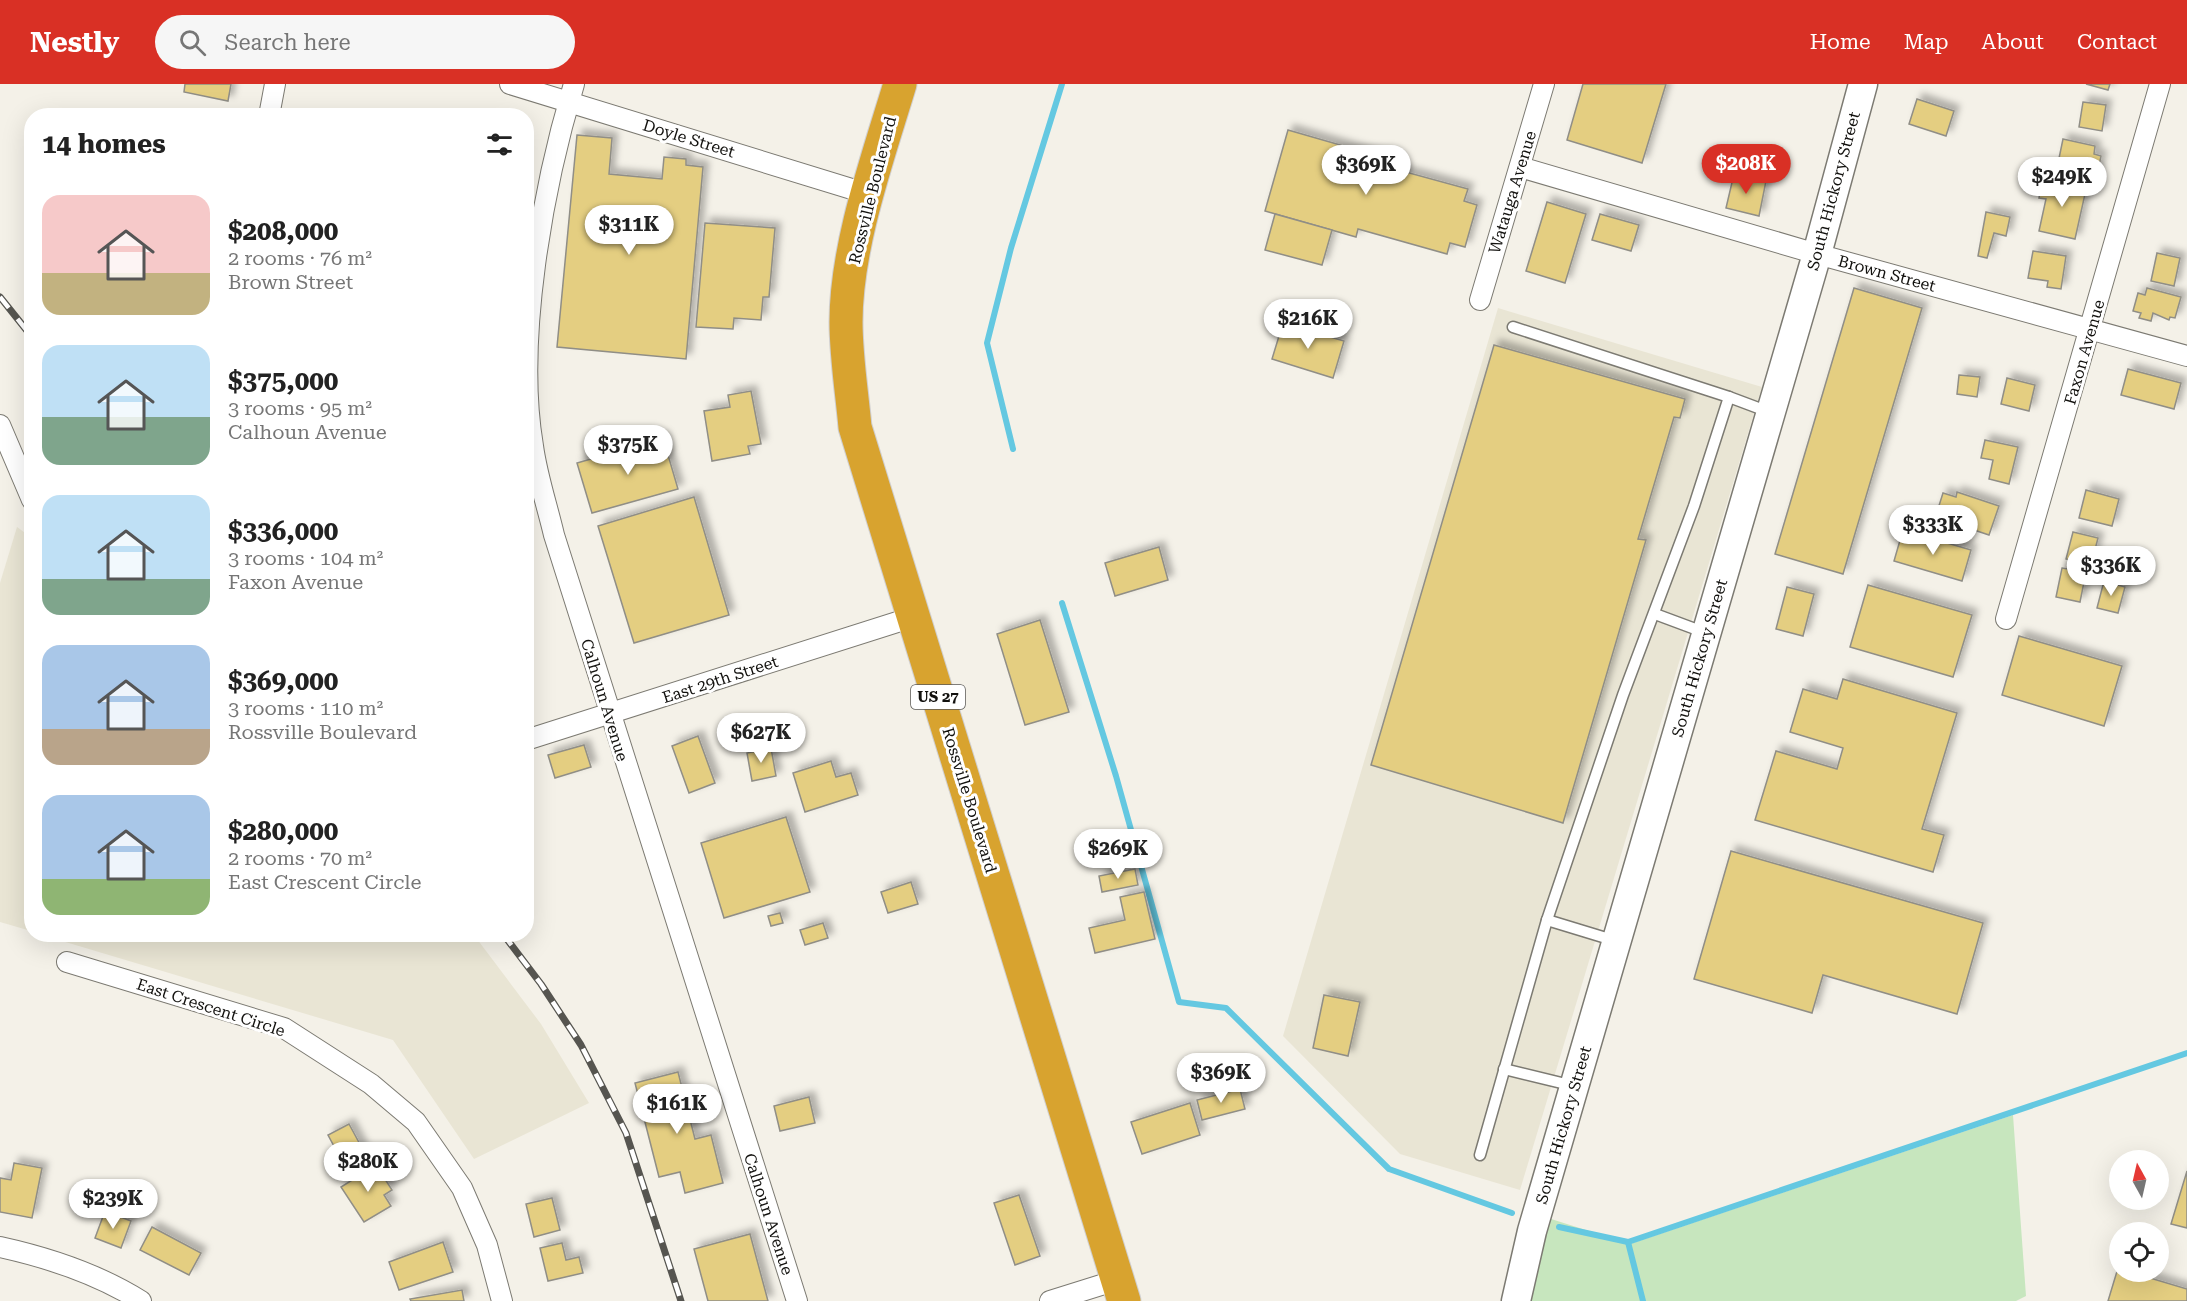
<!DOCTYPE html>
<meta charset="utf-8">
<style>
body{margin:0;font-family:"Roboto Serif",serif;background:#f6f6f6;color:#222;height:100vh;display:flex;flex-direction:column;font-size:22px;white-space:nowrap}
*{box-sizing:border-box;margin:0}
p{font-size:20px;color:#767676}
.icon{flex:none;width:33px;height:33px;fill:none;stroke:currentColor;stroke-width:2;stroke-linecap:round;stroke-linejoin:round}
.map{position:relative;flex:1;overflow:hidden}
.sheet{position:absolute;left:24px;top:24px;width:510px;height:834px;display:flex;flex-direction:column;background:#fff;border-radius:24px;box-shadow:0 6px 24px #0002}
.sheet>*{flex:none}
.needle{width:39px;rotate:352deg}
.controls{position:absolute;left:2109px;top:1066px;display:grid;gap:12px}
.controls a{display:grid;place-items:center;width:60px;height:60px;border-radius:50%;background:#fff;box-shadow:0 6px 24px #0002;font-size:30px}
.price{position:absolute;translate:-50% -51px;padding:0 14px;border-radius:21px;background:#fff;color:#222;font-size:20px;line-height:39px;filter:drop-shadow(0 2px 3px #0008)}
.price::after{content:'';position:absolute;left:50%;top:36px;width:18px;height:14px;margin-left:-9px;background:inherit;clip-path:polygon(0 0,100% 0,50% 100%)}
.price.selected{background:#d93025;color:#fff}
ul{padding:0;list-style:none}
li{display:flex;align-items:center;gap:18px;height:150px;padding:0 18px}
li span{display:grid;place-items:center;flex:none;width:168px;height:120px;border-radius:18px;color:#555}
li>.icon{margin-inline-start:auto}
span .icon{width:72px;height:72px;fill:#fffc;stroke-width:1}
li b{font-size:26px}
h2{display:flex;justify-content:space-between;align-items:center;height:72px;padding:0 18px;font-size:26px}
header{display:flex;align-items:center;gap:36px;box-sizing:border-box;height:84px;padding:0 30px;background:#d93025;color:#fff}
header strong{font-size:28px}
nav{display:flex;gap:33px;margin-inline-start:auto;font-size:21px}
.search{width:420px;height:54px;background:#f6f6f6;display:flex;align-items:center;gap:15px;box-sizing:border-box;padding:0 21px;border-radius:33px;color:#767676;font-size:22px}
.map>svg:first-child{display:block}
.built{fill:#e9e5d4}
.green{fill:#c7e6be}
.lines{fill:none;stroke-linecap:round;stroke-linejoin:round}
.stream{stroke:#64c8e1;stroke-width:6}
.building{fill:#e4ce81;stroke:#908e86;stroke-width:1.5;filter:url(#shadow)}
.lane-casing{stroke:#7c7a72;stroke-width:13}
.street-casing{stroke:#7c7a72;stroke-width:22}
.secondary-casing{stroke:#7c7a72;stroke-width:31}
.highway-casing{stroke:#d0cfcf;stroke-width:35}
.lane{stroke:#fff;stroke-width:10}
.street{stroke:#fff;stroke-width:20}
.secondary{stroke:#fff;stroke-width:28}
.highway{stroke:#d8a32f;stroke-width:33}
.rail-casing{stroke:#565550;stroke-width:7}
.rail{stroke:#fff;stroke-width:4.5;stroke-dasharray:14;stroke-linecap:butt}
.labels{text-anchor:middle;stroke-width:6;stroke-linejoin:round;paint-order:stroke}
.shield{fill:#fff;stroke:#595856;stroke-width:1.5}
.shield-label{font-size:15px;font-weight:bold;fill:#12110e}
.street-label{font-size:16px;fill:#12110e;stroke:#fff}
</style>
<header>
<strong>Nestly</strong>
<div class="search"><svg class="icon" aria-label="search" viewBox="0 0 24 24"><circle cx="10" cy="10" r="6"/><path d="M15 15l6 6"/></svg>Search here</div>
<nav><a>Home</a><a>Map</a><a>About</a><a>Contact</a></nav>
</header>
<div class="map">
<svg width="2187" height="1217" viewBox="0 0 2187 1217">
<defs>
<filter id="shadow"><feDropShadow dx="5.5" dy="-5.5" stdDeviation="3" flood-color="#0004"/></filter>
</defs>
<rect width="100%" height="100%" fill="#f4f1e8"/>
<!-- built -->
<g class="built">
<polygon points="1498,224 1762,303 1520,1106 1400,1070 1283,952"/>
<polygon points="17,443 32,454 31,847 0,838 0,499"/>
<polygon points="42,851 474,851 541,940 589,1019 474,1075 393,956"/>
</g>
<!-- green -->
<polygon class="green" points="2013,1031 2026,1212 2016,1217 1529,1217 1548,1134 1630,1160"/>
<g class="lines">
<!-- stream -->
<g class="stream">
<polyline points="1013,365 987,259 1011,164 1062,0"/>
<polyline points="1062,519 1116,692 1179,918 1226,924 1389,1085 1512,1129"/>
<polyline points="1559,1143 1628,1158 2187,969"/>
<polyline points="1628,1158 1643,1217"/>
</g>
</g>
<!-- building -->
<g class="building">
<polygon points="185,0 231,0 228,17 184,8"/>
<polygon points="1583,0 1666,0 1642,79 1567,56"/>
<polygon points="2086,0 2110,0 2108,6"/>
<polygon points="1917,15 1954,27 1946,52 1909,40"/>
<polygon points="2083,18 2106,21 2102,47 2079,43"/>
<polygon points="1288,46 1382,73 1380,81 1468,105 1464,117 1477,121 1465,163 1450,159 1447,170 1358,145 1356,153 1265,127"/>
<polygon points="577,51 612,54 609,90 662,95 664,73 686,75 686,81 703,83 686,275 557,263"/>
<polygon points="2063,55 2095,62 2094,70 2101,72 2097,92 2057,84"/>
<polygon points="1734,90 1766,97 1759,132 1726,124"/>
<polygon points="2062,96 2087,101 2075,155 2039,147 2046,115 2039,114 2042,97 2061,101"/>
<polygon points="1547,118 1586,130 1565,199 1526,187"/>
<polygon points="1986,128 2010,133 2006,152 1994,149 1987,174 1978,172"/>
<polygon points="1275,130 1332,146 1322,181 1265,166"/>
<polygon points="1600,130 1639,141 1631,167 1592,156"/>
<polygon points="705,139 775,144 769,213 763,213 761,236 734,234 733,245 696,243"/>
<polygon points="2033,167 2066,172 2061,205 2047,203 2048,197 2028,194"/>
<polygon points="2157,169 2180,174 2174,202 2151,197"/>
<polygon points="1854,204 1922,224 1843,490 1775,470"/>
<polygon points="2147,204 2181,213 2175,234 2170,233 2169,236 2153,229 2151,237 2139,234 2141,229 2133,227 2138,209 2145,211"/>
<polygon points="1283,239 1344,257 1333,294 1272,275"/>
<polygon points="1494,261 1685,315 1680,334 1674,333 1638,455 1646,456 1563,739 1371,681"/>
<polygon points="2128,285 2181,299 2174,325 2121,311"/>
<polygon points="1959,291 1980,293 1977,313 1957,310"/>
<polygon points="2007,294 2035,301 2029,327 2001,320"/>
<polygon points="751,307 761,360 748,362 750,370 712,377 704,327 730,323 728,311"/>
<polygon points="663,354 678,405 592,429 577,379"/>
<polygon points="1985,356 2018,363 2009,400 1989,395 1993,376 1981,374"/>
<polygon points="2086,406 2119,415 2112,442 2079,434"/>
<polygon points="1957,408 1999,422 1989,451 1962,442 1958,455 1931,447 1943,409 1956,413"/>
<polygon points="694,413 729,531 634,559 598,442"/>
<polygon points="1903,446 1971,466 1962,497 1894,477"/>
<polygon points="2073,448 2098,454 2091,481 2066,475"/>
<polygon points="1159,463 1168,496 1115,512 1105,479"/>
<polygon points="2062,484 2086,488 2080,518 2056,513"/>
<polygon points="2104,497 2125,503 2118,529 2097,524"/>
<polygon points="1868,501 1972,531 1953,593 1850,563"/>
<polygon points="1787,503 1814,510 1803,552 1776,545"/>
<polygon points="1040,536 1069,628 1025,641 997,550"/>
<polygon points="2019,552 2122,582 2104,642 2002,611"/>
<polygon points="1843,595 1957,629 1922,745 1944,751 1933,788 1755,736 1776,667 1837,685 1843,664 1790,648 1803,605 1837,615"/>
<polygon points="698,652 715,699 689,709 672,662"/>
<polygon points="584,661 591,683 555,694 548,671"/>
<polygon points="771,664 776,692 752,697 747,669"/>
<polygon points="831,677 836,693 851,689 858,711 805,728 793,689"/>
<polygon points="786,733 810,808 724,834 701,759"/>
<polygon points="1731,767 1983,839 1957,930 1823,891 1812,929 1694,895"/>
<polygon points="1135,785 1138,801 1102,808 1099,792"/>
<polygon points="911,798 918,820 888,829 881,808"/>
<polygon points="1144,808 1155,855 1095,869 1089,844 1125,836 1120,813"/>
<polygon points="780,829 783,839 771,842 768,832"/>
<polygon points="823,839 828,854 805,861 800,846"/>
<polygon points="1324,911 1360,918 1348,972 1313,964"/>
<polygon points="678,988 695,1055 711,1051 723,1099 685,1109 680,1088 659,1093 635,999"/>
<polygon points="1240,1005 1245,1025 1202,1036 1197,1016"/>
<polygon points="809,1013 815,1039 780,1047 774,1022"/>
<polygon points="1190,1019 1200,1051 1142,1070 1131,1038"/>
<polygon points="349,1040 363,1066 342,1077 328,1051"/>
<polygon points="14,1079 42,1084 32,1134 0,1128 0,1094 11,1096"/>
<polygon points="376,1081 392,1106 384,1111 391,1122 364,1138 341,1103"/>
<polygon points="2187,1087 2187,1144 2171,1140"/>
<polygon points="1019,1111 1040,1172 1015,1181 994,1119"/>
<polygon points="552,1114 560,1146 534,1153 526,1120"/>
<polygon points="105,1127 131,1137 121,1164 95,1154"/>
<polygon points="152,1143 201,1169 189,1191 140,1166"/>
<polygon points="750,1150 768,1217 708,1217 694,1165"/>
<polygon points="443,1158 453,1188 399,1206 389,1178"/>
<polygon points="562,1159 566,1176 579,1173 583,1189 548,1197 540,1164"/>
<polygon points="2118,1184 2120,1188 2130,1188 2187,1205 2187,1217 2108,1217"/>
<polygon points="462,1206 464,1217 411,1217 410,1215"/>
</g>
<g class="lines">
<!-- lane casing -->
<g class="lane-casing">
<g id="lane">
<polyline points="1513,243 1729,313"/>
<polyline points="1655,530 1706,549"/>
<polyline points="1547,836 1616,857"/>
<polyline points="1504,985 1574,1002"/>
<polyline points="1480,1071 1547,836 1623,611 1694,422 1729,313 1769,328"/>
</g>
</g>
<!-- street casing -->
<g class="street-casing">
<g id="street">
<polyline points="510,0 868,110"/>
<path d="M 574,0 C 543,103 515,256 533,362 C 537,392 547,421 554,451 L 797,1217"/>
<polyline points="269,32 275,0"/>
<polyline points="1520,83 1817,170 2187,272"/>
<polyline points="1480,216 1544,0"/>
<polyline points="0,341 32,416"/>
<polyline points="2006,535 2160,0"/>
<polyline points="526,656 913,533"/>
<polyline points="67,878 284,944 371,1000 416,1038 462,1104 487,1161 502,1217"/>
<path d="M 0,1163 C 50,1174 98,1190 141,1217"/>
<polyline points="1050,1217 1117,1196"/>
</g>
</g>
<!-- secondary casing -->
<g class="secondary-casing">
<polyline id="secondary" points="1516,1217 1532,1147 1817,170 1863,0"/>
</g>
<!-- highway casing -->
<g class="highway-casing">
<path id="highway" d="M 900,0 C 878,73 846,162 846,238 C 846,273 852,309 855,343 L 1124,1217"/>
</g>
<!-- lane -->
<use href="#lane" class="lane"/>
<!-- street -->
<use href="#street" class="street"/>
<!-- secondary -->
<use href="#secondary" class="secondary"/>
<!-- highway -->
<use href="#highway" class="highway"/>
<!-- rail casing -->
<g class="rail-casing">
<g id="rail">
<polyline points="0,213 32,253"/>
<polyline points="503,850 541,900 581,961 626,1049 681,1217"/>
</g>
</g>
<!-- rail -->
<use href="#rail" class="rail"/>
</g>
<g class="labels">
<!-- shield labels -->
<rect class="shield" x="911" y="601" width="54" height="24" rx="4.5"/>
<g class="shield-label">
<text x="938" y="618">US 27</text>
</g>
<!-- street labels -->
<g class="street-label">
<text transform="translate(689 54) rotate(17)" y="6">Doyle Street</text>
<text transform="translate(872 106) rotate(-76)" y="6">Rossville Boulevard</text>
<text transform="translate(1833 107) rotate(-75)" y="6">South Hickory Street</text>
<text transform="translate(1512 108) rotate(-73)" y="6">Watauga Avenue</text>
<text transform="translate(1887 189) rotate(15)" y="6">Brown Street</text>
<text transform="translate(2084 268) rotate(-74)" y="6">Faxon Avenue</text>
<text transform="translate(1699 574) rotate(-74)" y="6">South Hickory Street</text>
<text transform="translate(720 595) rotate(-18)" y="6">East 29th Street</text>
<text transform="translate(605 616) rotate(73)" y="6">Calhoun Avenue</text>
<text transform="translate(970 716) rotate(73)" y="6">Rossville Boulevard</text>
<text transform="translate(211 923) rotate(18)" y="6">East Crescent Circle</text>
<text transform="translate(1563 1041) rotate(-74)" y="6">South Hickory Street</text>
<text transform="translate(769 1130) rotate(72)" y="6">Calhoun Avenue</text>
</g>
</g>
</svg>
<div class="controls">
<a><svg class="needle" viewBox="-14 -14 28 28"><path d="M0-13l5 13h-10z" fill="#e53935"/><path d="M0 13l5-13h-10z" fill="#767676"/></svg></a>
<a><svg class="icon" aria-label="locate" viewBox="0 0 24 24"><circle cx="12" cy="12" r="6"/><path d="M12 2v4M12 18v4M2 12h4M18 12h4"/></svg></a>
</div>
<b class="price selected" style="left:1746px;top:111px">$208K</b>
<b class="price" style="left:1366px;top:112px">$369K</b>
<b class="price" style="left:2062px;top:124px">$249K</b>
<b class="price" style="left:629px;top:172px">$311K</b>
<b class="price" style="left:1308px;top:266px">$216K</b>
<b class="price" style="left:628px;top:392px">$375K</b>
<b class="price" style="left:1933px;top:472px">$333K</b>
<b class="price" style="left:2111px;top:513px">$336K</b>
<b class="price" style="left:761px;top:680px">$627K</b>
<b class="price" style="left:1118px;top:796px">$269K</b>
<b class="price" style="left:1221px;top:1020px">$369K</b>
<b class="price" style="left:677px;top:1051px">$161K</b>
<b class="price" style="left:368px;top:1109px">$280K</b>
<b class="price" style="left:113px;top:1146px">$239K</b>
<section class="sheet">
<h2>14 homes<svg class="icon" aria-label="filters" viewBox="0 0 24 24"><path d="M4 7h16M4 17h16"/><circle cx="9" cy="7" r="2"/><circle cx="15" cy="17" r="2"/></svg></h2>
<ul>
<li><span style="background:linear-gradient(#f6c9c9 65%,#c2b280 0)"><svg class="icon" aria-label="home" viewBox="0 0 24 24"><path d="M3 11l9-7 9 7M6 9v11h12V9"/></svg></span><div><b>$208,000</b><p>2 rooms · 76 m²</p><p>Brown Street</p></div></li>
<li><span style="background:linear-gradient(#bfe0f5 60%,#7fa58c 0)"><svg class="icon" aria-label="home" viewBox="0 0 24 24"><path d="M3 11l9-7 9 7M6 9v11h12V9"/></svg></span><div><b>$375,000</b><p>3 rooms · 95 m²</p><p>Calhoun Avenue</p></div></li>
<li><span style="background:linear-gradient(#bfe0f5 70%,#7fa58c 0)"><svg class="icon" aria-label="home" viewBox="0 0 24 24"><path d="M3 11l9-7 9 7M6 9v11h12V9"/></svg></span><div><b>$336,000</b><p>3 rooms · 104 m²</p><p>Faxon Avenue</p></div></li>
<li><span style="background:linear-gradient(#a9c7e8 70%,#b9a48a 0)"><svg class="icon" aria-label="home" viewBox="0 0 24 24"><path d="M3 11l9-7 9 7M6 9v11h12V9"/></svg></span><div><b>$369,000</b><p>3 rooms · 110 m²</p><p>Rossville Boulevard</p></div></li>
<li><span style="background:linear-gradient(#a9c7e8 70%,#8fb573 0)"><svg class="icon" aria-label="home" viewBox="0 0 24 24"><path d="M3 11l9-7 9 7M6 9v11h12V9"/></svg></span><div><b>$280,000</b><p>2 rooms · 70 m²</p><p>East Crescent Circle</p></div></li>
</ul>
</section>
</div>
